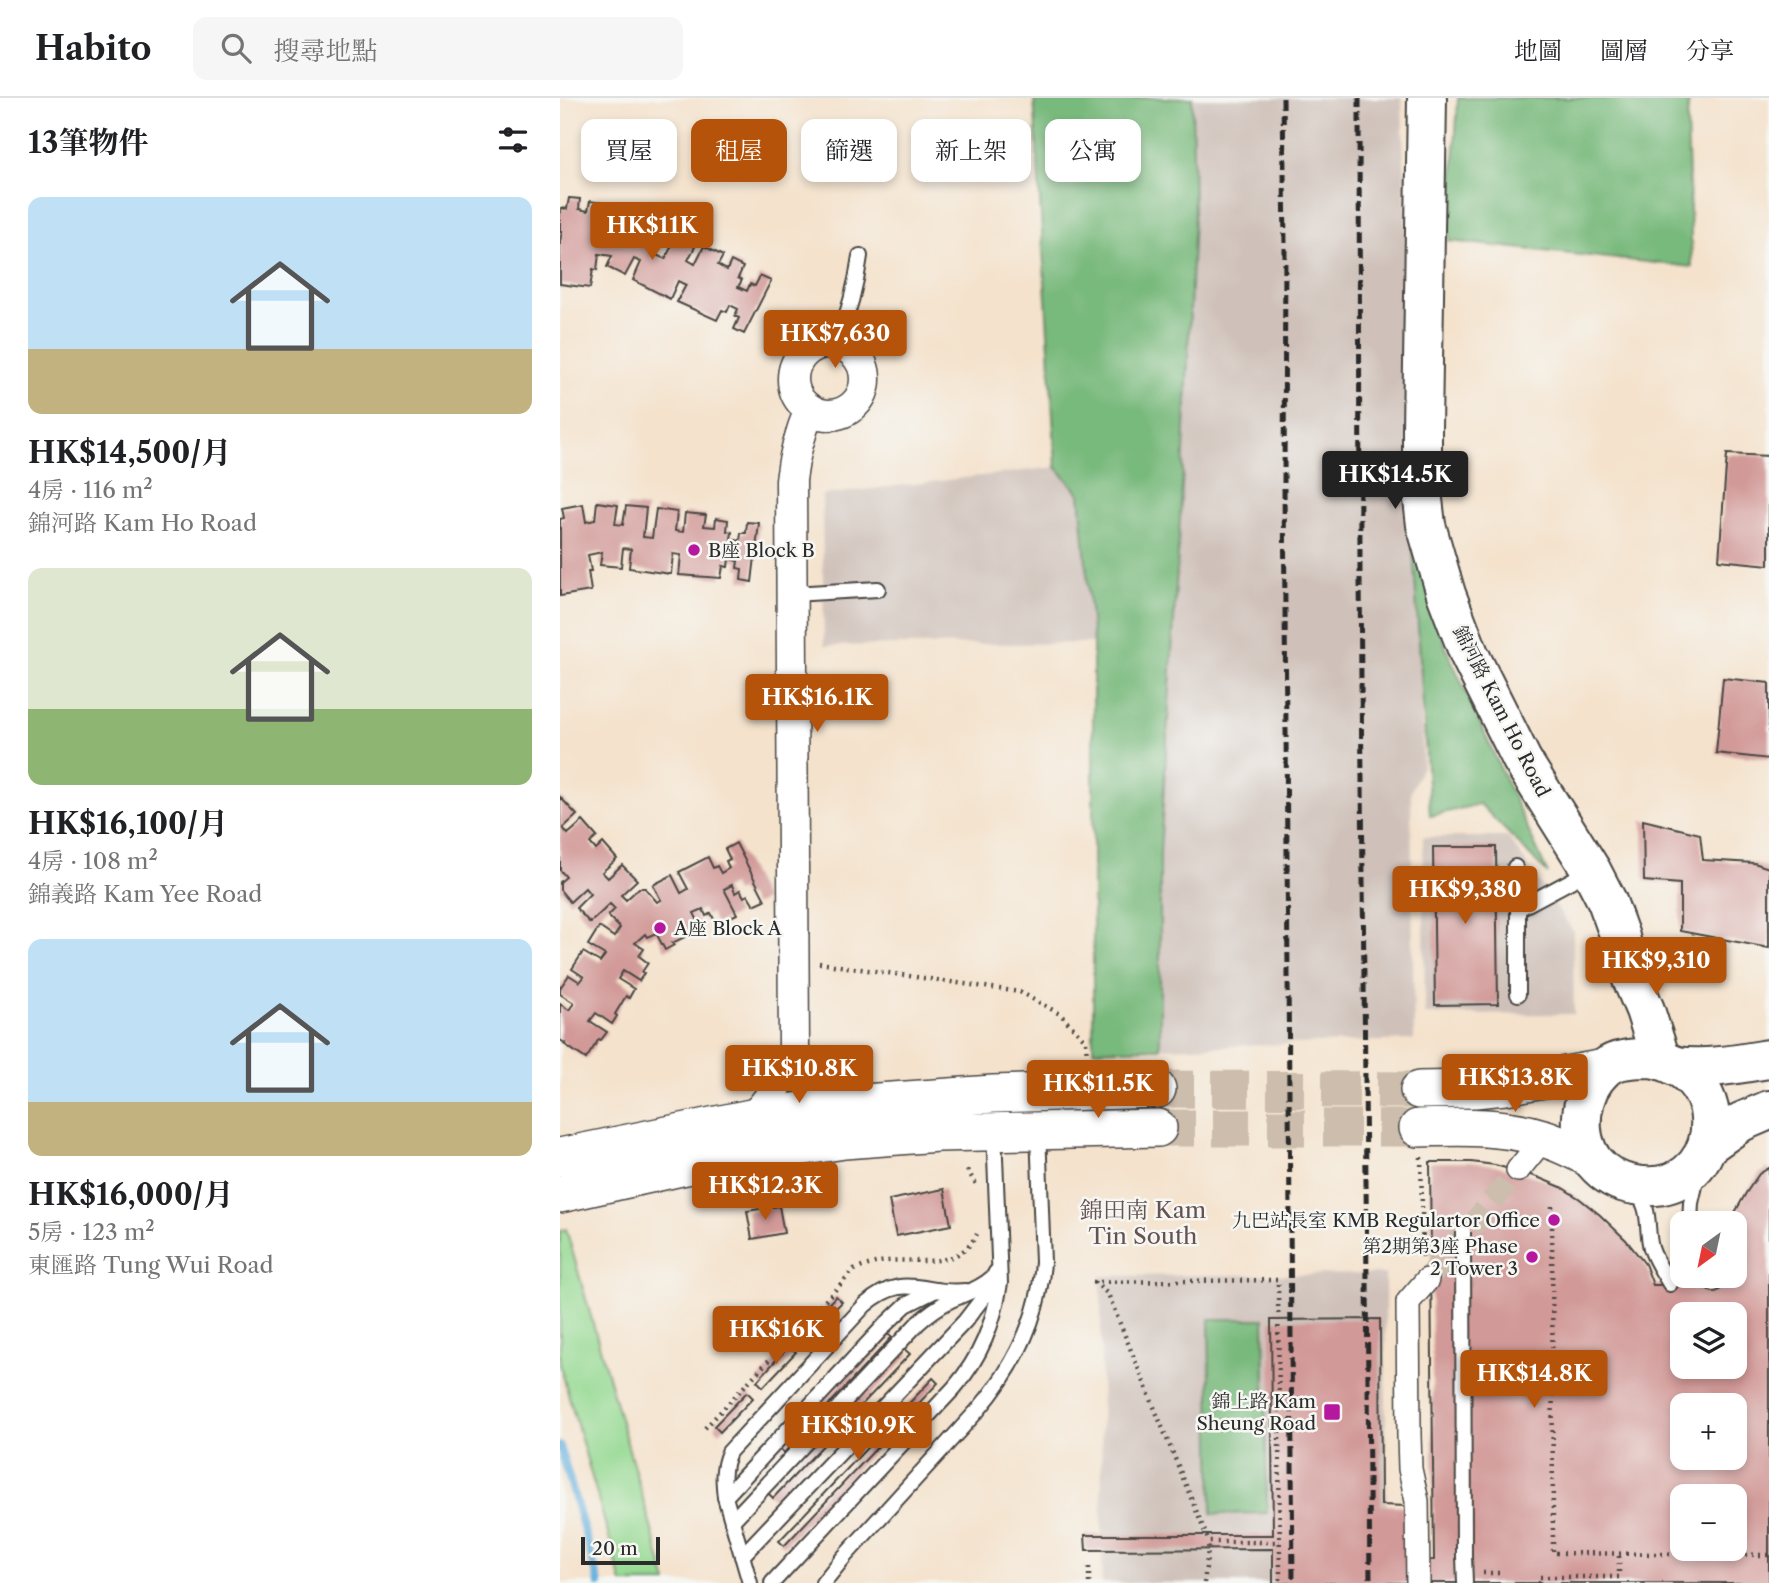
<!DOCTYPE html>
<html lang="zh-TW">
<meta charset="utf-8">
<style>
body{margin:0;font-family:"Libre Caslon Text","Noto Serif TC",serif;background:#f6f6f6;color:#202124;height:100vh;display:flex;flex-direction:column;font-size:26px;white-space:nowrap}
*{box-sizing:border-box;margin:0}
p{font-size:23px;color:#757577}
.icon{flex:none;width:38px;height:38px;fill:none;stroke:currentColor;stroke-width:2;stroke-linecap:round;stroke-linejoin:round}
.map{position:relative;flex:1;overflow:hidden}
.side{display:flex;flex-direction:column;background:#fff;width:560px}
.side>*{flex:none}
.hud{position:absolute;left:21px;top:21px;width:665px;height:63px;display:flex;gap:14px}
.needle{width:46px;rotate:213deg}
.buttons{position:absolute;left:1110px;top:1113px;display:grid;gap:14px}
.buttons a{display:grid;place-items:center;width:77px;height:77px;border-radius:14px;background:#fff;box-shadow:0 4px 10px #0003;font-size:35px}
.scale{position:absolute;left:21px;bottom:18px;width:79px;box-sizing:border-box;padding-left:7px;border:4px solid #2b2b2b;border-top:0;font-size:19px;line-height:24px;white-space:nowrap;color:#2b2b2b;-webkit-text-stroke:5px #f6f6f2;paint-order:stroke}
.price{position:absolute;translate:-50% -60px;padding:0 16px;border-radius:7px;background:#b45309;color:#fff;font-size:23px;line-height:46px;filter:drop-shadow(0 2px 4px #0008)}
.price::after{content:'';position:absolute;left:50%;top:42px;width:21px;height:16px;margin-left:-10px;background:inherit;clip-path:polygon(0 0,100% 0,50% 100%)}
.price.active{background:#222;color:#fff}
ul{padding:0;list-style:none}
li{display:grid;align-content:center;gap:14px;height:371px;padding:0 28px}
li span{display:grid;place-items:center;height:217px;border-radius:14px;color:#555}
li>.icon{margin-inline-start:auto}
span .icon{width:126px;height:126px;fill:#fffc;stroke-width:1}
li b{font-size:30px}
h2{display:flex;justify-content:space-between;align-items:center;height:84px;padding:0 28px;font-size:30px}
.tag{padding:0 24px;border-radius:14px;background:#fff;box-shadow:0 4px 10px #0003;font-size:24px;line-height:63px}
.tag.active{background:#b45309;color:#fff}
header{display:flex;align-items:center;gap:42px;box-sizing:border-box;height:98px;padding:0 35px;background:#fff;border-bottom:2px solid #e0e0e0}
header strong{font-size:33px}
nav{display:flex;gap:38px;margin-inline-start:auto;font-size:24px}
.search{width:490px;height:63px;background:#f6f6f6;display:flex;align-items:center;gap:18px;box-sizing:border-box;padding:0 24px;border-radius:14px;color:#757577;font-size:26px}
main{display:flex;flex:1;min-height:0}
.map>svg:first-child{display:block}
.industrial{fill:#cfc1ba}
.green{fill:#95d992;stroke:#60825e;stroke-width:2}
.forest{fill:#78b97c;stroke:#527254;stroke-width:2}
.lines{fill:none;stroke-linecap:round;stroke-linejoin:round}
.stream{stroke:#64b0dd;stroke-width:8}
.building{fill:#d19997;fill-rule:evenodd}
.pedestrian-tunnel{stroke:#ccbdac;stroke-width:23;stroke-dasharray:23 11;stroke-linecap:butt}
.tertiary-tunnel{stroke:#ccbdac;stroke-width:37;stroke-dasharray:37 18;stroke-linecap:butt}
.service-casing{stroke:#494643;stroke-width:18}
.pedestrian-casing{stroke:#494643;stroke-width:26}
.minor-casing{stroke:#494643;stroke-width:33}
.tertiary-casing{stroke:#494643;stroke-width:40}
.secondary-casing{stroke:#494643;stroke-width:42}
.path{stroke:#494643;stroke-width:4.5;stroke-dasharray:2 5;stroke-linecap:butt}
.service{stroke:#fff;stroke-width:14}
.pedestrian{stroke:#fff;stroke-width:23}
.minor{stroke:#fff;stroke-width:30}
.tertiary{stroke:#fff;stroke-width:37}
.secondary{stroke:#fff;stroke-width:38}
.rail{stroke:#2b2b2b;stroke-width:5;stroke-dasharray:10 5;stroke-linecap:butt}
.service-bridge-casing{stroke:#494643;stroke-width:18;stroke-linecap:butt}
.service-bridge{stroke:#fff;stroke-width:14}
.poi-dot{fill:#b5179e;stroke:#f6f6f2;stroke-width:2.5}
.labels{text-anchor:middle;stroke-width:5;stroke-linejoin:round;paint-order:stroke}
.poi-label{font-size:19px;fill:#2b2b2b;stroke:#f6f6f2;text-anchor:end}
.street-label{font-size:19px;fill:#2b2b2b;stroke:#f6f6f2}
.quarter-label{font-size:23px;fill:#655251;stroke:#f6f6f2}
</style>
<header>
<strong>Habito</strong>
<div class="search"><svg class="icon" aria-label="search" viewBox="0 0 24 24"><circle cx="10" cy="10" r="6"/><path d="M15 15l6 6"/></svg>搜尋地點</div>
<nav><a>地圖</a><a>圖層</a><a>分享</a></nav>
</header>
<main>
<section class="side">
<h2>13筆物件<svg class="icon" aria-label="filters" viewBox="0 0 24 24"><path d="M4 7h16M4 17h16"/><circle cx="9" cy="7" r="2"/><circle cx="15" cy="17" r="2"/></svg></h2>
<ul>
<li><span style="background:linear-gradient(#bfe0f5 70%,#c2b280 0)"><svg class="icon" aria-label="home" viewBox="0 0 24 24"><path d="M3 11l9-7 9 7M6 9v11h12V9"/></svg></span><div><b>HK$14,500/月</b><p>4房 · 116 m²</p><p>錦河路 Kam Ho Road</p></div></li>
<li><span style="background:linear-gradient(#dfe7d0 65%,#8fb573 0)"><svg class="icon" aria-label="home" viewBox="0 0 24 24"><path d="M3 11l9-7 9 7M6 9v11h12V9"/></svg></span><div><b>HK$16,100/月</b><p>4房 · 108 m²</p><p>錦義路 Kam Yee Road</p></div></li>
<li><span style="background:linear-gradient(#bfe0f5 75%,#c2b280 0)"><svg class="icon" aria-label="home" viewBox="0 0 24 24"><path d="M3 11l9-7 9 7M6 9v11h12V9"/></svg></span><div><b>HK$16,000/月</b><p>5房 · 123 m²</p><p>東匯路 Tung Wui Road</p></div></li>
</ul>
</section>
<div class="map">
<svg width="1209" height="1485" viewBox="0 0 1209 1485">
<rect width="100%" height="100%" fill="#f6f6f2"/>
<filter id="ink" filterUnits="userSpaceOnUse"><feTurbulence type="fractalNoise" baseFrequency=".0143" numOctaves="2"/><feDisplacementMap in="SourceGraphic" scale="14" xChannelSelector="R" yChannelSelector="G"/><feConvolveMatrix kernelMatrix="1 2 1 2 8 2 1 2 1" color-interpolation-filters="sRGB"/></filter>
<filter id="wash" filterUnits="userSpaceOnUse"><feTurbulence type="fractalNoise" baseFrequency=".00686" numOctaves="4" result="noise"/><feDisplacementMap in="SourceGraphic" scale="28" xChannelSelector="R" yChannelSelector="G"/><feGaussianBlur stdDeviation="1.57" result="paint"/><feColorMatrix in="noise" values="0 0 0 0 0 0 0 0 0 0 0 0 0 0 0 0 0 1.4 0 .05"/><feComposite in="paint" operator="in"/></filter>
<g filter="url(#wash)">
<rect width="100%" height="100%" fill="#f4e2cc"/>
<!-- industrial -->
<g class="industrial">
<polygon points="632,0 842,0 863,666 851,693 854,942 600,950 600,755 624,354 634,117"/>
<polygon points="496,369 520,396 533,545 264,548 262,397"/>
<polygon points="863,739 948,739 1013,833 1014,916 865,917"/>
<polygon points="825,1176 827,1485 542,1485 541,1178"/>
</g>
<!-- green -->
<polygon class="green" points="6,1131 107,1485 62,1485 0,1267 0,1133"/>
<!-- forest -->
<g class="forest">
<polygon points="474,0 632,0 634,117 624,354 600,755 600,950 533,952 533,545 520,396 496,369"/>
<polygon points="898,0 1129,0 1127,22 1132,169 889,143"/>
<polygon points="851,419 886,550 988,776 920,706 870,718"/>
<polygon points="649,1221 704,1221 707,1415 652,1416"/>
</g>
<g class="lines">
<!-- stream -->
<polyline class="stream" points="0,1348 39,1485"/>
</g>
<g id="blocks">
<!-- building -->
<g class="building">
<polygon points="9,100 20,101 19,111 28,113 30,103 51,106 48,124 56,125 64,109 83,118 74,136 82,139 90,122 109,131 96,157 105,161 118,136 137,145 128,162 135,166 144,148 163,158 158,167 167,172 171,163 183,169 178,180 182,182 178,189 187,193 190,186 195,188 200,178 211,183 184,236 174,231 179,220 175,218 178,211 170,207 167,214 162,212 157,222 117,204 126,187 118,183 110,201 73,182 81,164 74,161 65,178 47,169 52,158 39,156 37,172 33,171 30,190 0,186 0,144 2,133 0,133 0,118 1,110 7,111"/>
<polygon points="1167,356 1209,358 1209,467 1159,462"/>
<polygon points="37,404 58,407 55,426 63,427 66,408 86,410 83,439 92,440 96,411 117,414 115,433 123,434 125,415 146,417 144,428 155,429 156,420 168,422 167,433 172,434 171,441 180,443 181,435 186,435 187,424 199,425 192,484 181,482 182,471 177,470 178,463 169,461 168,469 163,468 161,480 119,477 121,457 113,456 111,476 69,470 71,451 63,450 61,469 40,467 42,454 28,457 31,473 28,473 31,493 0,498 0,421 4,420 2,410 23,406 26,424 35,422"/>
<polygon points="1163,580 1209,585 1209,661 1156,655"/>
<polygon points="0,699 17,717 3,730 8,736 23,723 37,739 30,745 36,752 43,745 57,761 42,774 48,780 62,767 77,782 61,797 66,802 79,790 85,790 97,804 101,802 93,787 112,777 121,795 128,791 119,774 148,759 153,770 157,768 161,775 169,770 166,763 170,761 165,751 176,745 205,802 194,807 188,797 184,799 180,792 175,795 172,787 164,791 177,816 156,826 151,815 146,818 143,811 134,815 143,833 134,837 133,835 112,845 114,847 105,852 96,835 87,839 85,836 75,845 84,851 79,858 88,865 82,874 84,875 79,883 63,873 58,881 74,891 69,900 66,898 55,916 57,918 52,926 36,915 30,923 47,934 41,942 39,941 26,961 4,946 5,945 0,942 0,906 9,912 14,905 0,896 0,890 9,877 20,884 24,879 12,871 23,854 40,864 45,857 28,847 39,829 54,839 60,830 48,818 55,811 50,806 30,825 16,810 30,796 25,790 10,804 0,792 0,784 6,779 0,772"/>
<polygon points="1083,722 1140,736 1143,762 1194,765 1209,770 1209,850 1120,833 1120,786 1084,783"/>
<polygon points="873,749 936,749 938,906 875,907"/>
<path d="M 870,1064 L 911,1064 L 935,1067 L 977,1079 L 1001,1089 L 1020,1101 L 1040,1117 L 1066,1142 L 1085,1166 L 1093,1187 L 1157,1187 L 1159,1178 L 1174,1178 L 1174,1125 L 1169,1125 L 1186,1095 L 1199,1076 L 1209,1070 L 1209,1485 L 713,1485 L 713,1451 L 526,1452 L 525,1437 L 713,1437 L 711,1222 L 820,1221 L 821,1407 L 847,1408 L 848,1463 L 874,1462 ZM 1122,1216 L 1174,1216 L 1174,1269 L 1122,1269 ZM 1122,1307 L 1174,1307 L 1174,1360 L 1122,1360 ZM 1122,1398 L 1174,1398 L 1174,1451 L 1122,1451 Z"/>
<polygon points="384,1091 391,1127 336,1138 329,1102"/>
<polygon points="219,1108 224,1135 192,1141 187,1113"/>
<polygon points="276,1198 282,1204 249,1238 243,1232"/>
<polygon points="327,1236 332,1239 224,1355 220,1350"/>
<polygon points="229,1248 236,1254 203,1289 197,1283"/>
<polygon points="343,1250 350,1256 213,1400 207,1394"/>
<polygon points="373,1280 378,1285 224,1448 219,1443"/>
<polygon points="187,1294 193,1300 160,1334 154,1328"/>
</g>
</g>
</g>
<g filter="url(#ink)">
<use href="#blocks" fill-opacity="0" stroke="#494643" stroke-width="2"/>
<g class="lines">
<!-- pedestrian-tunnel -->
<polyline class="pedestrian-tunnel" points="867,1182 958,1072"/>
<!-- tertiary-tunnel -->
<g class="tertiary-tunnel">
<polyline points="597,991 859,992"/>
<polyline points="598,1030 858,1030"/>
</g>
<!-- service casing -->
<g class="service-casing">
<g id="service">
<path d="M 277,245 C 288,217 296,189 300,158"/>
<polyline points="232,496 318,491"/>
<polyline points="955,769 958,811 958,896"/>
<polyline points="958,811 1031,772"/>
<path d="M 1073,1091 C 1093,1110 1085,1127 1091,1150 C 1095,1163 1103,1174 1110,1186"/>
<polyline points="1130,1125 1131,1105 1137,1079"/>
<polyline points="1148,1178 1154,1186"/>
<path d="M 165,1399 C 163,1382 162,1370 169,1354 L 305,1207 C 345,1172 363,1198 406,1193"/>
<path d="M 172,1423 L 358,1225 C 368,1216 379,1208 391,1202 C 406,1195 420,1191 432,1180"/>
<polyline points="182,1458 405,1223 425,1197 436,1174"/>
<polyline points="904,1458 905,1485"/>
<polyline points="190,1485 165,1399 326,1226 346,1207 376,1192"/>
<path d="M 212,1485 L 394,1290 C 421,1259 434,1225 440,1185 L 434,1034"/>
<path d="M 263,1485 L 284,1459 L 418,1312 C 454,1270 479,1221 483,1164 L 478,1033"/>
</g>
</g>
<!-- pedestrian casing -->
<g class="pedestrian-casing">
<g id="pedestrian">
<polyline points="958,1072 984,1040"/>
<polyline points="858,1485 857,1403 850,1371 849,1337 848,1204 867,1182"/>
</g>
</g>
<!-- minor casing -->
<g class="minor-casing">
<g id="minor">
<circle cx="269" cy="281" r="36"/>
<path d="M 234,953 C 246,979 260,1000 289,1006"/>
<path d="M 191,1020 C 211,1002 223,979 234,953 L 231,382 C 234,356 240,335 250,311"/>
</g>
</g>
<!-- tertiary casing -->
<g class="tertiary-casing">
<g id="tertiary">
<polyline points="859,992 914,991 945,988 1045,970"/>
<path d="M 858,1030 C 900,1029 943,1027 983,1040 C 1001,1045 1017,1054 1033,1062"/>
<polyline points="0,1059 191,1020 289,1006 433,996 597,991"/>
<polyline points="0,1096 144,1064 284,1042 378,1035 598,1030"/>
</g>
</g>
<!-- secondary casing -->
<g class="secondary-casing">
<g id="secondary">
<polyline points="867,0 862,331 862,393 866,427 886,496 909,556 962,662 1031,772 1047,803 1060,839 1069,874 1085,912 1101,962"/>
<path d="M 1091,960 C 1181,975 1163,1102 1075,1087 C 1059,1085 1045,1077 1034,1064 C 1014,1037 1019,993 1045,970 C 1056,960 1077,960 1091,960 Z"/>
<path d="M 1115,968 C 1147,972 1178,966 1209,961"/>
<polyline points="1147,1048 1181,1024 1209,1012"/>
</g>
</g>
<!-- path -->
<g class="path">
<polyline points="259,865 460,894 500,916 526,943 527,961"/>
<polyline points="861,1059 863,1161"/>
<polyline points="407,1072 416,1086"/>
<polyline points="992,1108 993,1455 1209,1457"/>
<polyline points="533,1184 718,1182 720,1485"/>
<polyline points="534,1184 548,1196 649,1444 720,1444"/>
<path d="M 145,1330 L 294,1172 C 305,1168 315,1164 327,1163 C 361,1160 397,1173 417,1136"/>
<polyline points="923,1475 943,1475"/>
<polyline points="529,1485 529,1465"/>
<polyline points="644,1485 649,1444"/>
<polyline points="979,1485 979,1479 1059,1479 1059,1456"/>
</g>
<!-- service -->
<use href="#service" class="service"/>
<!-- pedestrian -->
<use href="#pedestrian" class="pedestrian"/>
<!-- minor -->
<use href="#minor" class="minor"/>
<!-- tertiary -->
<use href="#tertiary" class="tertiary"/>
<!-- secondary -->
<use href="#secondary" class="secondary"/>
<!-- rail -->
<g class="rail">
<polyline points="723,0 725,148 724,389 733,1485"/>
<polyline points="799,0 800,481 810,1485"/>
</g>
<!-- service-bridge casing -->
<g class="service-bridge-casing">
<polyline id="service-bridge" points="903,1134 904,1458"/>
</g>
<!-- service-bridge -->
<use href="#service-bridge" class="service-bridge"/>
</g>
</g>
<!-- markers -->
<g class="poi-dot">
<circle cx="134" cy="452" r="7"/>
<circle cx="100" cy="830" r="7"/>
<circle cx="994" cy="1122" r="7"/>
<circle cx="972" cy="1159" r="7"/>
<rect x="763" y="1305" width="18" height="18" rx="3.5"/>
</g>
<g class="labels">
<!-- poi labels -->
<g class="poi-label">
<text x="148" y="459" text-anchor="start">B座 Block B</text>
<text x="114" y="837" text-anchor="start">A座 Block A</text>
<text x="980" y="1129">九巴站長室 KMB Regulartor Office</text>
<text x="958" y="1155">第2期第3座 Phase<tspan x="958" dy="22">2 Tower 3</tspan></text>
<text x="756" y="1310">錦上路 Kam<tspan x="756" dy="22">Sheung Road</tspan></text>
</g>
<!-- street labels -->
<g class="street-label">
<text transform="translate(942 613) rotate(63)" y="7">錦河路 Kam Ho Road</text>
</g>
<!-- quarter labels -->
<g class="quarter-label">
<text x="583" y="1120">錦田南 Kam<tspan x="583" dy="26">Tin South</tspan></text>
</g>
</g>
</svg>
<div class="buttons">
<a><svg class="needle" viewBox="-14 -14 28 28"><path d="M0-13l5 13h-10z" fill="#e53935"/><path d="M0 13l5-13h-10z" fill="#757577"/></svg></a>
<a><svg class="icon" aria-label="layers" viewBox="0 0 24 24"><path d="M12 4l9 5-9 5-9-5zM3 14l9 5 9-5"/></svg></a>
<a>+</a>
<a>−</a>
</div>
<div class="scale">20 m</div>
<b class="price" style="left:92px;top:164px">HK$11K</b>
<b class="price" style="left:275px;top:272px">HK$7,630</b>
<b class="price active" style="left:835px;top:413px">HK$14.5K</b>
<b class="price" style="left:257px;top:636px">HK$16.1K</b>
<b class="price" style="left:905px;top:828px">HK$9,380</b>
<b class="price" style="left:1096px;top:899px">HK$9,310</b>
<b class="price" style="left:239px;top:1007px">HK$10.8K</b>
<b class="price" style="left:955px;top:1016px">HK$13.8K</b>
<b class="price" style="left:538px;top:1022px">HK$11.5K</b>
<b class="price" style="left:205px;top:1124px">HK$12.3K</b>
<b class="price" style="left:216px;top:1268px">HK$16K</b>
<b class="price" style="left:974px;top:1312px">HK$14.8K</b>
<b class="price" style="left:298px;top:1364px">HK$10.9K</b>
<div class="hud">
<a class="tag">買屋</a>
<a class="tag active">租屋</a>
<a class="tag">篩選</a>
<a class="tag">新上架</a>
<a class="tag">公寓</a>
</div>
</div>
</main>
